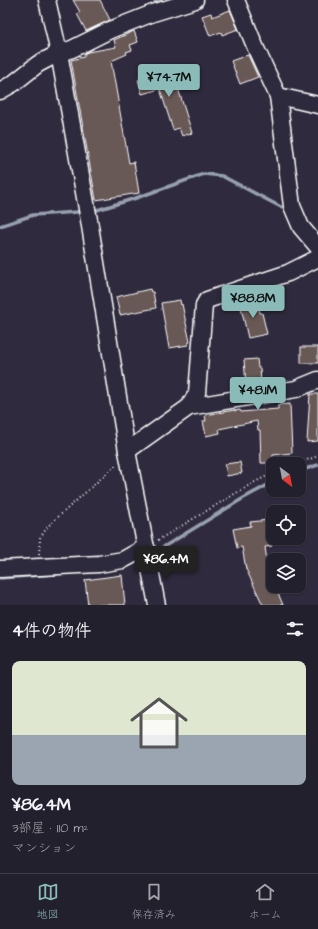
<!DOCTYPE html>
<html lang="ja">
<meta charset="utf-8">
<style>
body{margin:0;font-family:"Architects Daughter","Klee One",sans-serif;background:#2b2836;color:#f1f3f6;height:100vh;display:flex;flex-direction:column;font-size:15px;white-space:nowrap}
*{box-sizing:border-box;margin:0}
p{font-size:13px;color:#a3a3aa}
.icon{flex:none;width:22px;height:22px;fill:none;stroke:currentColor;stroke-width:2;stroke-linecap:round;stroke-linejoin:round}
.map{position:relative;height:605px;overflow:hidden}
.panel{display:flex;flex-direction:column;background:#23202e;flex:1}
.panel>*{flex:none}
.needle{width:26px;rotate:148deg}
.fabs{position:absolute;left:266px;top:457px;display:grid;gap:8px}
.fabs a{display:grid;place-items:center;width:40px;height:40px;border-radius:8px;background:#23202e;box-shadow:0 1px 3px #0004,0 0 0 1px #403e4a;font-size:20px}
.price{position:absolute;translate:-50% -34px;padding:0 9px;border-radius:4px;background:#8bbbb9;color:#111;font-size:13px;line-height:26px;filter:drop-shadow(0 1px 2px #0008)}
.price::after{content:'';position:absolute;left:50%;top:24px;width:12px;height:9px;margin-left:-6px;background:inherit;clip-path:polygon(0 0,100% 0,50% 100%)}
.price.current{background:#222;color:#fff}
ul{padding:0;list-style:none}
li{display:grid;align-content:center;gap:8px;height:212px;padding:0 12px}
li+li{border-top:1px solid #403e4a}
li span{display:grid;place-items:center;height:124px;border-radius:8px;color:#555}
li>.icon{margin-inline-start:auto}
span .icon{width:72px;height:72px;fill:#fffc;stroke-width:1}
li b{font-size:17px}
h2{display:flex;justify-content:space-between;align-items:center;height:48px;padding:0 12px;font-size:17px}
.dock{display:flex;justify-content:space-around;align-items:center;height:56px;border-top:1px solid #403e4a;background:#23202e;font-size:11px;color:#a3a3aa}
.dock a{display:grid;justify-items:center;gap:2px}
.dock .current{color:#8bbbb9}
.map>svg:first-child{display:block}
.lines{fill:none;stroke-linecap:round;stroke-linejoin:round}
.stream{stroke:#97a1b1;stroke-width:3.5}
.building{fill:#685856;stroke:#fff}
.minor-casing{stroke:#fff;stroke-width:19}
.path{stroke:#fff;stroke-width:2;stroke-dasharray:1 3;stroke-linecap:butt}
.minor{stroke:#2f2a3d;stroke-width:16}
</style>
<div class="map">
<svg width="318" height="605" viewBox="0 0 318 605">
<rect width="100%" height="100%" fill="#2f2a3d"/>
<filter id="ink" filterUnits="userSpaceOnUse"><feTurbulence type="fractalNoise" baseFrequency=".025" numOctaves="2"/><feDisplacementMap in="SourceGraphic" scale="8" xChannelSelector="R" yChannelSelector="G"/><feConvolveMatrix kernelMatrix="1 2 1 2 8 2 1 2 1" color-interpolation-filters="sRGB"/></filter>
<g filter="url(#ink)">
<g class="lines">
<!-- stream -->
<g class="stream">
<polyline points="155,2 161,0"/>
<polyline points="97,210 136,198 204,174 222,176 281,207"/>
<polyline points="0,226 33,215 78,212"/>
<polyline points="299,471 318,465"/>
<polyline points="152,554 242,499 273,482"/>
<polyline points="130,565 143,559"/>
<polyline points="0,578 57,574"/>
</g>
</g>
<!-- building -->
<g class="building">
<polygon points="73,0 100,0 110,20 86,31 77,14 80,12"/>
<polygon points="230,10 238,29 222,35 221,32 210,36 202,16 211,13 212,17"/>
<polygon points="134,31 138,42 130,45 132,50 126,52 127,54 111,61 129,163 134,162 139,193 96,200 71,60 84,57 84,54 88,52 116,47 114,40"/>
<polygon points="248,55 258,77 240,84 231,61"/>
<polygon points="172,69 192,133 182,136 179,128 173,130 160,89 142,94 138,80"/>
<polygon points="150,289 151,292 153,292 156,308 120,315 116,297"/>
<polygon points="257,299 260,313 262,313 267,334 248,338 240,303"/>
<polygon points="180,300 181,305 182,304 190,342 188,343 188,345 169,348 161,303"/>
<rect x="301" y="347" width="17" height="16"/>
<polygon points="257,359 258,368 260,368 261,383 246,384 244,360"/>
<polygon points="310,394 318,394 318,441 307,442"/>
<polygon points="290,404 292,453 273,455 273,463 261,463 260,430 258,430 257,421 219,429 220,433 206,436 203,421 206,421 205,415 235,410 235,411 240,410 241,412 278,409 278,405"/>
<polygon points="240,462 242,473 227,476 225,464"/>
<polygon points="269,520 272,546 265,547 269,575 273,583 273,586 275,586 283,605 263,605 246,569 242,547 237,548 233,529 251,526 250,522"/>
<polygon points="122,575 125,605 88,605 85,580"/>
</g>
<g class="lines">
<!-- minor casing -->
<g class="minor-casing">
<g id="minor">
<polyline points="47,0 59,53 89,220 127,451 157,605"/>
<polyline points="236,0 257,51 278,96 292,206 301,227 318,247"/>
<polyline points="0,91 14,83 38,64 59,53 72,49 110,30 153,13 195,0"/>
<polyline points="278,96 318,105"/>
<polyline points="189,407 296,389 318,380"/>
<polyline points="127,451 189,407 197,393 204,305 207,300 288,273 318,258"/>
<polyline points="0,569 99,564 123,560 146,547"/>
</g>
</g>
<!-- path -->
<g class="path">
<polyline points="296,464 318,456"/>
<polyline points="158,540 253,483 273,473"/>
<polyline points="39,554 40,538 48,526 116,465"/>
</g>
<!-- minor -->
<use href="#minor" class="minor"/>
</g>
</g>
</svg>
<div class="fabs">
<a><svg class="needle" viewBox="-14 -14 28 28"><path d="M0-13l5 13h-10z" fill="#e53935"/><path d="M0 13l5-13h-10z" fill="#a3a3aa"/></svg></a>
<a><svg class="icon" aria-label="locate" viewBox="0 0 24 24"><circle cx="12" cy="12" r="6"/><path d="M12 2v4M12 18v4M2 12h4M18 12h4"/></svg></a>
<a><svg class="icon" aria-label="layers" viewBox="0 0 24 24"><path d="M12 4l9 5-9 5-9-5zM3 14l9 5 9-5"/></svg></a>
</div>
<b class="price" style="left:169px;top:98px">¥74.7M</b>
<b class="price" style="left:253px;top:319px">¥88.8M</b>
<b class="price" style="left:258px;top:411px">¥48.1M</b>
<b class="price current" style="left:166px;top:580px">¥86.4M</b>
</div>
<section class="panel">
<h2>4件の物件<svg class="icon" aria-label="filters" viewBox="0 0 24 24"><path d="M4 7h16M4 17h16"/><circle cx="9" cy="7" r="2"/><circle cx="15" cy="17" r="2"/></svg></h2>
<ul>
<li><span style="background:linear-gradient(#dfe7d0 60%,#9aa5b1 0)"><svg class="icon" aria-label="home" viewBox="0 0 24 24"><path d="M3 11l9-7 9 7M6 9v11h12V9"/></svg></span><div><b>¥86.4M</b><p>3部屋 · 110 m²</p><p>マンション</p></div></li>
</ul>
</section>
<nav class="dock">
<a class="current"><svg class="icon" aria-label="map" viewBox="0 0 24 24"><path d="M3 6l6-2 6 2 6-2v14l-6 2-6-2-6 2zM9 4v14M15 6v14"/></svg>地図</a>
<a><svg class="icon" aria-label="saved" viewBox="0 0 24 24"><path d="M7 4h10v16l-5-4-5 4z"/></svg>保存済み</a>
<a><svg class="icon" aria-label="home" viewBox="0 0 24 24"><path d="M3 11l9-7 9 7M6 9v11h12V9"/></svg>ホーム</a>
</nav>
